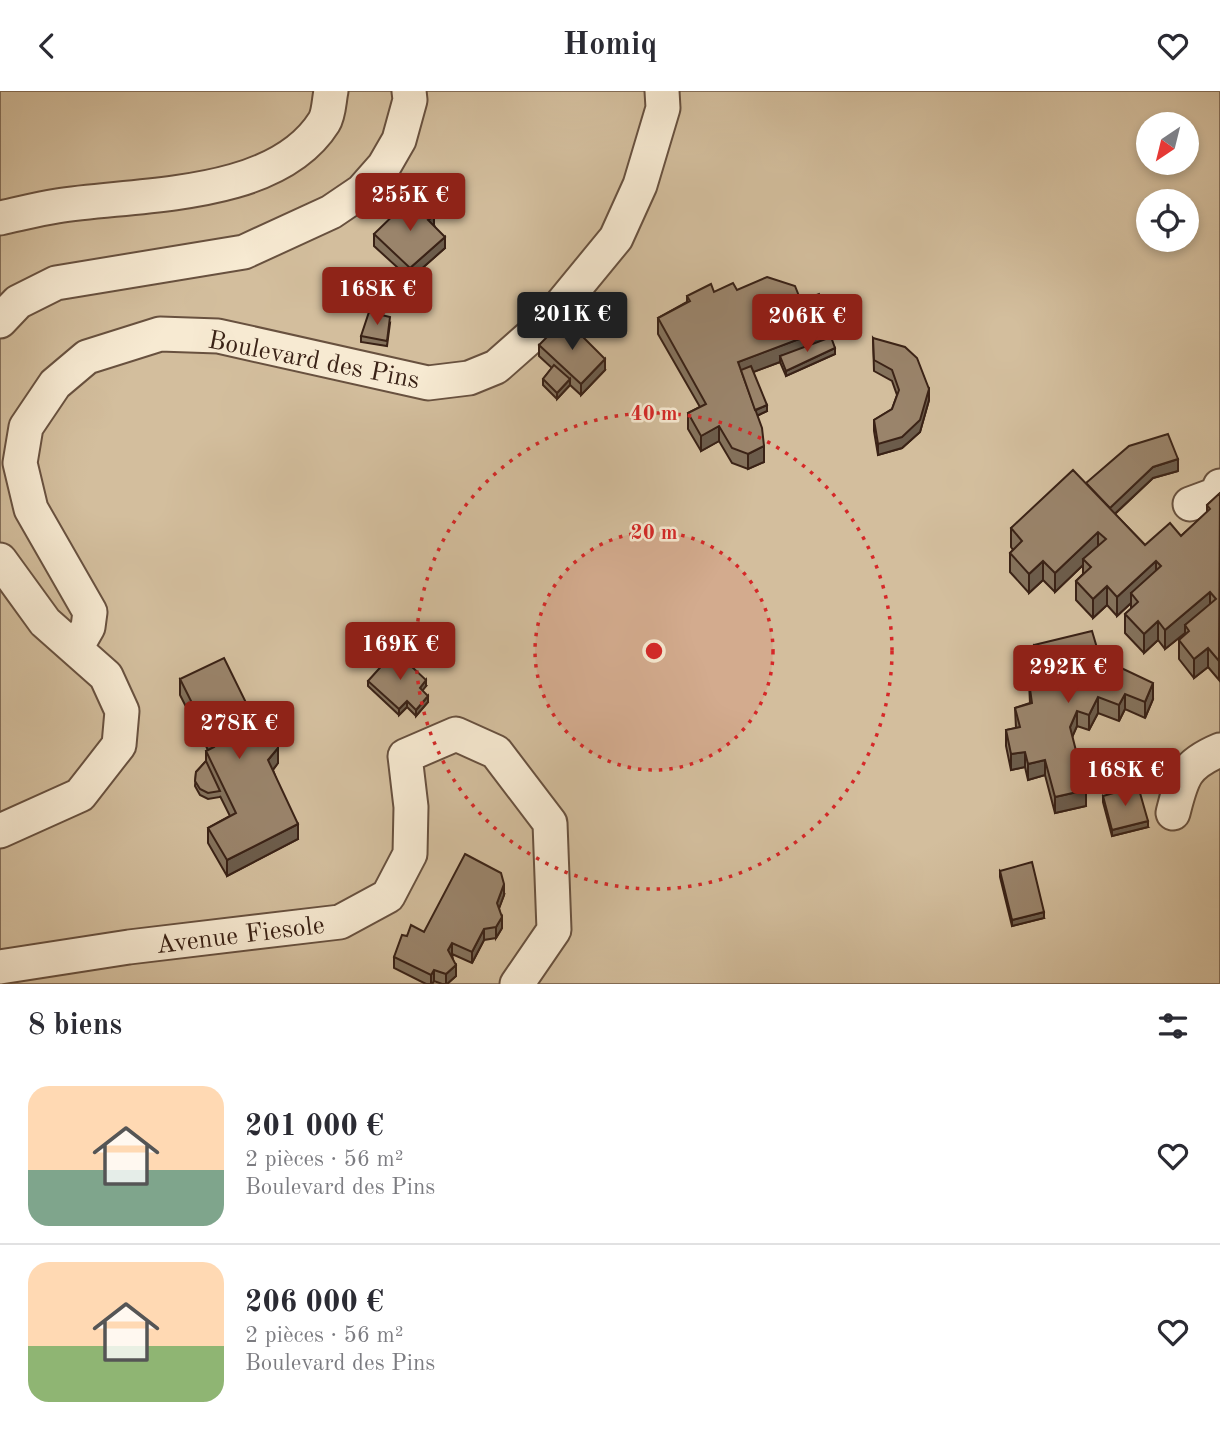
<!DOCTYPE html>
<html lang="fr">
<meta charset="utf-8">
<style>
body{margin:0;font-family:"Old Standard TT",serif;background:#f7f7f7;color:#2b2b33;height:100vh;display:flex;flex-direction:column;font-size:26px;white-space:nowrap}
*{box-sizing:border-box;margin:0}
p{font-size:23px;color:#7c7c81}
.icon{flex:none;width:38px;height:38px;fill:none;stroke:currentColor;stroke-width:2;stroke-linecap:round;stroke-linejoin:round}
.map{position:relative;height:893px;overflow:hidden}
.drawer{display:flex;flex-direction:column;background:#fff;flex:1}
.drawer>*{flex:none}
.needle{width:46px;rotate:215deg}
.buttons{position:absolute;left:1136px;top:21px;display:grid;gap:14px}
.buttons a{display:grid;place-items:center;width:63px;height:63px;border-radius:50%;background:#fff;box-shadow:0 4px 10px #0003;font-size:35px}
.price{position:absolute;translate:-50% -60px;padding:0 16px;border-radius:7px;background:#8f2418;color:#fff;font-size:23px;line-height:46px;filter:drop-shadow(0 2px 4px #0008)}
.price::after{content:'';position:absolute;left:50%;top:42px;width:21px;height:16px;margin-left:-10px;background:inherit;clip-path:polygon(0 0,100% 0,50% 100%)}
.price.selected{background:#222;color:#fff}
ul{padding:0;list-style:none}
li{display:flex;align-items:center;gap:21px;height:175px;padding:0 28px}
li+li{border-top:2px solid #e1e1e2}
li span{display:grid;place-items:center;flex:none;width:196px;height:140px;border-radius:21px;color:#555}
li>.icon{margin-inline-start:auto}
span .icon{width:84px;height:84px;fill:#fffc;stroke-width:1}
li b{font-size:30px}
h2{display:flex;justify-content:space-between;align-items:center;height:84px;padding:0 28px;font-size:30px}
header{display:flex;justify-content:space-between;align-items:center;height:91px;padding:0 28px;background:#fff;font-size:32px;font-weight:800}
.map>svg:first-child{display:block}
.green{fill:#d3be9d;stroke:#86705a;stroke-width:2;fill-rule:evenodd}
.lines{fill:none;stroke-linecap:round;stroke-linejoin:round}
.street-casing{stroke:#68513f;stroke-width:37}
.street{stroke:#f7ead2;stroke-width:33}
.wall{fill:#84725c;stroke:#3a2216;stroke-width:2}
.shaded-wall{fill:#6c5c4b;stroke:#3a2216;stroke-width:2}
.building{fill:#9a846b;stroke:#3a2216;stroke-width:2}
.ring{fill:none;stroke:#d62828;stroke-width:3.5;stroke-dasharray:3.5 7}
.labels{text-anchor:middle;stroke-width:5;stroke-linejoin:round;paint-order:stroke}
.street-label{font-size:26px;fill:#3a2216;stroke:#f7ead2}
.centre{fill:#d62828;stroke:#f7ead2;stroke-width:3.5}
.ring-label{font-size:21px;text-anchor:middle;font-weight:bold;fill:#d62828;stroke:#f7ead2;stroke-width:5;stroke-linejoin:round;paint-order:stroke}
</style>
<header><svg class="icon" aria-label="back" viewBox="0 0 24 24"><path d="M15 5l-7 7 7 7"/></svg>Homiq<svg class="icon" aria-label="heart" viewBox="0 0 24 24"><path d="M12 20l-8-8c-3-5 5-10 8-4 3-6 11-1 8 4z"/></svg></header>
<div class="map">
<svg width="1220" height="893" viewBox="0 0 1220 893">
<rect width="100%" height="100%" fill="#f2deb9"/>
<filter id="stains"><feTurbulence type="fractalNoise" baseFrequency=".00286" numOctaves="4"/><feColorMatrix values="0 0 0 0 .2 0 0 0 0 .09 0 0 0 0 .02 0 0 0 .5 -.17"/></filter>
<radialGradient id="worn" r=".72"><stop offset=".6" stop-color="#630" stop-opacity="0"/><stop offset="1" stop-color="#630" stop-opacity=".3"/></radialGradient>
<!-- green -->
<path class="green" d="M 0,0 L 1220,0 L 1220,893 L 0,893 ZM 1148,33 L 1186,33 L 1186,72 L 1148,72 ZM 1148,110 L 1186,110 L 1186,149 L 1148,149 Z"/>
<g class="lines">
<!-- street casing -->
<g class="street-casing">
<g id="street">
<path d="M 0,127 C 19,123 38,118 57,115 C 138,102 275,109 324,31 C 329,23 329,9 331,0"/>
<polyline points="0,230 18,211 56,192 244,161 331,121 362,100 384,75 399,49 410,9 409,0"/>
<polyline points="1190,413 1217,403 1220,395"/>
<polyline points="0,469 45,531 106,585 122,620 119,654 80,704 0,740"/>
<polyline points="76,557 88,536 90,521 31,418 20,372 26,336 55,293 87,266 160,243 218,245 428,292 469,287 496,276 547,231 616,147 640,94 663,17 662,0"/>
<path d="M 1173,722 C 1182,687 1184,674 1220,659"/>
<polyline points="0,876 129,856 340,831 388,805 410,763 411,716 405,665 456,643 496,661 550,732 554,839 517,893"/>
</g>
</g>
<!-- street -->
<use href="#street" class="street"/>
</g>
<!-- wall -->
<g class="wall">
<polygon points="434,134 445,157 410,188 374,155 374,143"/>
<polygon points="737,199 801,210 831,246 835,263 786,285 780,271 753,281 767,320 757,325 764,371 748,378 732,372 719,350 701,360 688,338 688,322 700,316 658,243 658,227 687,211 687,205 714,201"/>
<polygon points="390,232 387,255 361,251 361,245"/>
<polygon points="873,247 929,309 920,341 902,357 878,364 874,340 874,329 892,318 897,304 892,290 874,280"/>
<polygon points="539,254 605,279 581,304 570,294 557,308 543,294 543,288 552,277 539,265"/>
<polygon points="1178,380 1153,387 1115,423 1145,454 1181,445 1207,421 1207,414 1220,402 1219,589 1208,576 1194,587 1179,568 1179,549 1185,544 1185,542 1165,558 1158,549 1144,562 1125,542 1125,523 1131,518 1131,512 1117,525 1107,514 1093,527 1076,509 1076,490 1083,483 1083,474 1055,501 1043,489 1029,502 1010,481 1010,462 1013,459 1011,456 1011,437 1086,392"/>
<polygon points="1034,554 1100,567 1153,608 1145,627 1125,618 1119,630 1098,622 1089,639 1077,635 1072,646 1086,715 1055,722 1045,684 1028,689 1025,676 1011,679 1006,655 1006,639 1016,637 1015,617 1030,612 1029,591 1038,587 1034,570"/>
<polygon points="180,588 257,634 278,672 273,679 298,748 227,785 208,752 208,737 230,725 220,705 220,706 208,708 200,704 195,695 196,681 206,670 206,660 208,659 180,604"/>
<polygon points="368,590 426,595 422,599 428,611 416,625 407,616 399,624 368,595"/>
<polygon points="1103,705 1148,736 1112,745 1103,711"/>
<polygon points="1000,780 1044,827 1012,835 1000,786"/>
<polygon points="504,804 499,817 502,837 496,847 484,849 472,872 452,863 456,885 447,893 442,893 434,890 432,893 426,893 394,877 394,866 407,845 424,841"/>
</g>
<!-- shaded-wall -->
<g class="shaded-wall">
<polygon points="434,125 434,136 428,129"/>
<polygon points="445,146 445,157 410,188 410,177"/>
<polygon points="831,236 831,252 780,265 780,271 740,286 738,271"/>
<polygon points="835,257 835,263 786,285 786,280"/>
<polygon points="605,268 605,279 581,304 581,293"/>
<polygon points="570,288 570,294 557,308 557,302"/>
<polygon points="929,298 929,309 920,341 902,357 878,364 878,353"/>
<polygon points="767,314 767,320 752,327 752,321"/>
<polygon points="719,335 719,350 701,360 701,345"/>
<polygon points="764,355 764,371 748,378 748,363"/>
<polygon points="1178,368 1178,380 1153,387 1106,431 1106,420 1153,376"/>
<polygon points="1098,441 1098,460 1083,468 1083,474 1055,501 1055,482"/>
<polygon points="1043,470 1043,489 1029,502 1029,483"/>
<polygon points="1156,470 1156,489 1131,502 1131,512 1117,525 1117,506"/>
<polygon points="1107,495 1107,514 1093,527 1093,508"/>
<polygon points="1210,501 1210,520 1185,534 1185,542 1165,558 1165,539"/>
<polygon points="1158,530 1158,549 1144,562 1144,543"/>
<polygon points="1208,557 1208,576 1194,587 1194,568"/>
<polygon points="426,589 426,595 420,603 420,597"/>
<polygon points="1153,592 1153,608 1145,627 1145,611"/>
<polygon points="1125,603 1125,618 1119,630 1119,614"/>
<polygon points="428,605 428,611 416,625 416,619"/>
<polygon points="1098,606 1098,622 1089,639 1089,624"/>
<polygon points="407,610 407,616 399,624 399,618"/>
<polygon points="1077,620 1077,635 1070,651 1070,636"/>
<polygon points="278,657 278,672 268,685 268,669"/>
<polygon points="1025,661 1025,676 1011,679 1011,663"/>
<polygon points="1045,669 1045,684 1028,689 1028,673"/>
<polygon points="1086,699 1086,715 1055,722 1055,706"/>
<polygon points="1148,730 1148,736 1112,745 1112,739"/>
<polygon points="298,733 298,748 227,785 227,769"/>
<polygon points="504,793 504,804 497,823 497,812"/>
<polygon points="1044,821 1044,827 1012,835 1012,829"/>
<polygon points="502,826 502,837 496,847 496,836"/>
<polygon points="484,838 484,849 472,872 472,861"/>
<polygon points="452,852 452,863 448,870 448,859"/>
<polygon points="456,874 456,885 447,893 446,893 446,883"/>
<polygon points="434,879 434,890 432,893 431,893 431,884"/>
</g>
<!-- building -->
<g class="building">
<polygon points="412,106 434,125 428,129 445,146 410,177 374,143"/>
<polygon points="767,186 795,195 801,210 819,203 831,236 738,271 762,337 764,355 748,363 732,357 719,335 701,345 688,322 706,313 658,227 690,210 687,205 711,193 714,201 733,192 737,199"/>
<polygon points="369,221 390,226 387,250 361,245"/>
<polygon points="565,228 605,268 581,293 539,254"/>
<polygon points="831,246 835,257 786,280 780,265"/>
<polygon points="873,247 905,256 917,267 929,298 920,329 902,346 878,353 874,329 892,318 899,299 892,279 874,269"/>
<polygon points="554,274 570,288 557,302 543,288"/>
<polygon points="751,275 767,314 755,319 741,279"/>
<polygon points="1168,343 1178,368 1153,376 1110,417 1086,392 1129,355"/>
<polygon points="1073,379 1145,454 1170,432 1181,445 1210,418 1207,414 1220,402 1219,570 1208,557 1194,568 1179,549 1189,540 1185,534 1216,508 1210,501 1165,539 1158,530 1144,543 1125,523 1138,511 1131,502 1161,475 1156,470 1117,506 1107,495 1093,508 1076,490 1091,476 1083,468 1106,448 1098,441 1055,482 1043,470 1029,483 1010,462 1022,450 1011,437"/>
<polygon points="1092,540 1100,567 1153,592 1145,611 1125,603 1119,614 1098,606 1089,624 1077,620 1070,636 1086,699 1055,706 1045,669 1028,673 1025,661 1011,663 1006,639 1020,636 1015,617 1032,612 1029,591 1042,586 1034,554"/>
<polygon points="395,560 426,589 420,597 428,605 416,619 407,610 399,618 368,590"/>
<polygon points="224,567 257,634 268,634 278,646 278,657 268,669 298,733 227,769 208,737 236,722 206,660 214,656 180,588"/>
<polygon points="206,670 220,700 208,702 200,698 195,690 196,681"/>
<polygon points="1138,695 1148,730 1112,739 1103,705"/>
<polygon points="465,763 501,782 504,793 497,812 502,826 496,836 484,838 472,861 452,852 448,859 456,874 446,883 434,879 431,884 394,866 402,844 407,845 411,834 424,841"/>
<polygon points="1032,771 1044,821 1012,829 1000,780"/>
</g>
<!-- distance rings -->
<circle cx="654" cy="560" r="119" fill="#d62828" fill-opacity=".12"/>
<g class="ring">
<circle cx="654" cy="560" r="119"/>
<circle cx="654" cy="560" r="238"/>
</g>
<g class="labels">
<!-- street labels -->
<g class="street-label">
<text transform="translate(314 268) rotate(11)" y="9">Boulevard des Pins</text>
<text transform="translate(240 843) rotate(-7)" y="9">Avenue Fiesole</text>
</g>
</g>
<circle cx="654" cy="560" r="10" class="centre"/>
<g class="ring-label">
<text x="654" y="329">40 m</text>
<text x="654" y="448">20 m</text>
</g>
<rect width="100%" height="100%" filter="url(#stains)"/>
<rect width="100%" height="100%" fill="url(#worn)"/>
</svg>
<div class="buttons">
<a><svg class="needle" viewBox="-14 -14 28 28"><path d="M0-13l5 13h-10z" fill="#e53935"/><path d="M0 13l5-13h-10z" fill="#7c7c81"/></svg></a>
<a><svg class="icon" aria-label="locate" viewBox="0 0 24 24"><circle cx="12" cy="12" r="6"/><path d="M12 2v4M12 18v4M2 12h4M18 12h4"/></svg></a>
</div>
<b class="price" style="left:410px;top:142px">255K €</b>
<b class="price" style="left:377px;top:236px">168K €</b>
<b class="price selected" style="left:572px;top:261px">201K €</b>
<b class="price" style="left:807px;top:263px">206K €</b>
<b class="price" style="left:400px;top:591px">169K €</b>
<b class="price" style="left:1068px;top:614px">292K €</b>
<b class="price" style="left:239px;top:670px">278K €</b>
<b class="price" style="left:1125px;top:717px">168K €</b>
</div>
<section class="drawer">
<h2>8 biens<svg class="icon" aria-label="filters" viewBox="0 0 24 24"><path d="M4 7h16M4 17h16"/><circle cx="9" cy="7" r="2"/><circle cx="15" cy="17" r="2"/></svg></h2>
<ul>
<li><span style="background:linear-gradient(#ffd9b3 60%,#7fa58c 0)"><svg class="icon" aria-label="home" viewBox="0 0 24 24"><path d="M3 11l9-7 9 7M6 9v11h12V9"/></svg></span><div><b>201 000 €</b><p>2 pièces · 56 m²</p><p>Boulevard des Pins</p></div><svg class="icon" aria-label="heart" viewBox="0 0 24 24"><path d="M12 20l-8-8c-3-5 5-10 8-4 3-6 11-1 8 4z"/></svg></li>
<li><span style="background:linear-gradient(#ffd9b3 60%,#8fb573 0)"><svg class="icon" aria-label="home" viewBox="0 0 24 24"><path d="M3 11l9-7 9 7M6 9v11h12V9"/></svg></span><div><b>206 000 €</b><p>2 pièces · 56 m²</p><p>Boulevard des Pins</p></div><svg class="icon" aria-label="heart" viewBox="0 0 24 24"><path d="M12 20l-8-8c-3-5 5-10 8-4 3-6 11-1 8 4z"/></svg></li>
</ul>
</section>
